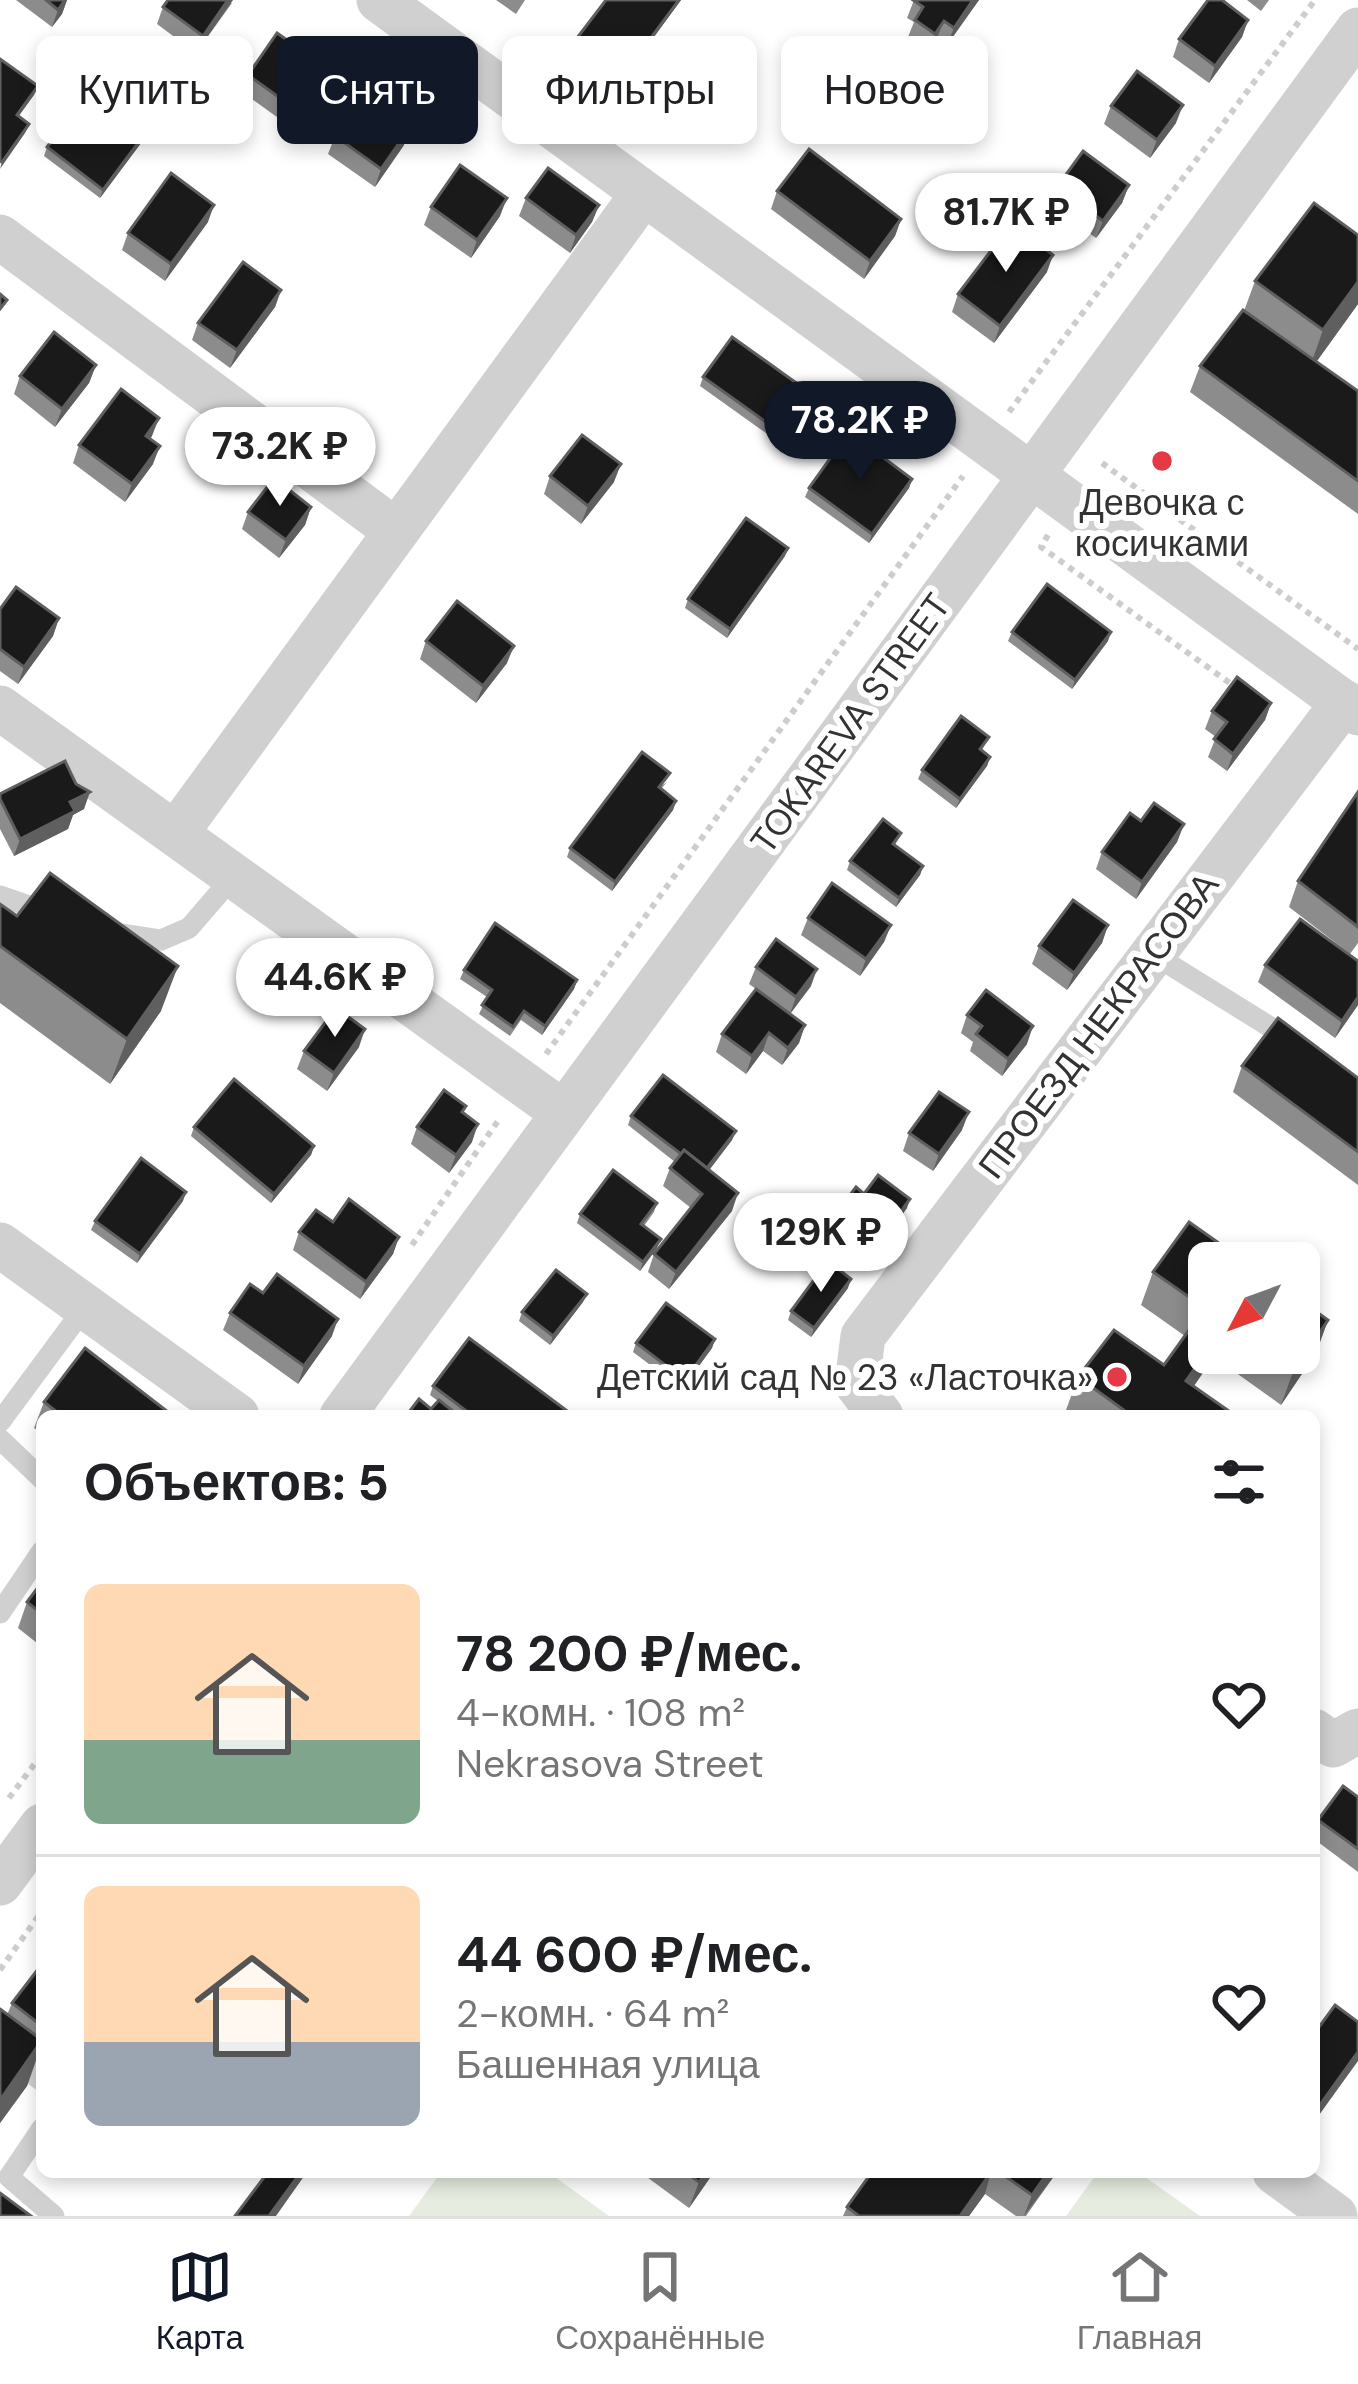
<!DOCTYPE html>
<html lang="ru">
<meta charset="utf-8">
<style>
body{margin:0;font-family:"DM Sans",sans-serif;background:#f2f2f2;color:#202124;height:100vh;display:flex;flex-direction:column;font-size:45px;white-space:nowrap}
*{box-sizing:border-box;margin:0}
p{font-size:39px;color:#757577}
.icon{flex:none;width:66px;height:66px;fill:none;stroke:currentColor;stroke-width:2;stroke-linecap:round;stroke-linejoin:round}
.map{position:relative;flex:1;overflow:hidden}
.sheet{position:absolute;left:36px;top:1410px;width:1284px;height:768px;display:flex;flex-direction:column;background:#fff;border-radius:18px;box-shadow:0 6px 18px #0003}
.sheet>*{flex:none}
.banner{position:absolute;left:36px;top:36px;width:1287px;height:108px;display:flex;gap:24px}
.needle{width:78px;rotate:229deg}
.buttons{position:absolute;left:1188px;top:1242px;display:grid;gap:24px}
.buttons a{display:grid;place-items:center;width:132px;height:132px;border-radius:18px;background:#fff;box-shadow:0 6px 18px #0003;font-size:60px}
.price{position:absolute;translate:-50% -102px;padding:0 27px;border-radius:42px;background:#fff;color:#222;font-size:39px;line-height:78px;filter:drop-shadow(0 3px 6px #0008)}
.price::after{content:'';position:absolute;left:50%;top:72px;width:36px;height:27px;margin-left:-18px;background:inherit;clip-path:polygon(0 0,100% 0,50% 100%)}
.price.current{background:#111827;color:#fff}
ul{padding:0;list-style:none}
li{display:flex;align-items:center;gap:36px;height:300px;padding:0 48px}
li+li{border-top:3px solid #e0e0e0}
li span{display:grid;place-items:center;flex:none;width:336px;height:240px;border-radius:18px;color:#555}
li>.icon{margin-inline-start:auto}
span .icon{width:144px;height:144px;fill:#fffc;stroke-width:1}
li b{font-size:51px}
h2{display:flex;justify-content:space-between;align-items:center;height:144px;padding:0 48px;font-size:51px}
.tag{padding:0 42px;border-radius:18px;background:#fff;box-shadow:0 6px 18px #0003;font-size:42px;line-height:108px}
.tag.current{background:#111827;color:#fff}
.tab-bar{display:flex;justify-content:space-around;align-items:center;height:168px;border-top:3px solid #e0e0e0;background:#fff;font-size:33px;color:#757577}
.tab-bar a{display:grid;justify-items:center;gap:6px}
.tab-bar .current{color:#111827}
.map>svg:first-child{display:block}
.green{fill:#e6ecdf}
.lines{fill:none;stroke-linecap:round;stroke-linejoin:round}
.path{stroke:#cdcdcd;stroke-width:6;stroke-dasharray:6 6;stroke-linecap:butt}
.lane{stroke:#d0d0d0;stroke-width:21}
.street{stroke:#d0d0d0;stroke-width:45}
.wall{fill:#8c8c8c}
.shaded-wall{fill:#5f5f5f}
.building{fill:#1a1a1a;stroke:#5f5f5f;stroke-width:3}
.poi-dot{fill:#e63946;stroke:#fff;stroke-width:4.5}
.labels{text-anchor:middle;stroke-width:12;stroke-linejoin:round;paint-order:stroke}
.poi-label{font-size:36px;fill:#333;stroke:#fff}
.street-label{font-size:36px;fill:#333;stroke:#fff}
</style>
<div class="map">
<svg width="1358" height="2216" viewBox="0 0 1358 2216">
<rect width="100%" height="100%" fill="#fff"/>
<!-- green -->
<g class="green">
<polygon points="441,2172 548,2172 609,2216 409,2216"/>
<polygon points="1098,2172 1138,2172 1200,2216 1066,2216"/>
</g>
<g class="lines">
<!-- path -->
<g class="path">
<polyline points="1009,412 1315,0"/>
<polyline points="1102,463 1358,649"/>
<polyline points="1048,535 1041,547 1238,689"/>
<polyline points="546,1054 963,476"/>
<polyline points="412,1245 500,1118"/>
<polyline points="9,1798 42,1754"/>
<polyline points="0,1970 42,1911"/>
</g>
<!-- lane -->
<g class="lane">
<polyline points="0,896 52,914"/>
<polyline points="110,932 161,940 189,928 233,877"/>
<polyline points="1151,953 1296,1043"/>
<polyline points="0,1422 85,1307"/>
<polyline points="0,1439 42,1479"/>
<polyline points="0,1613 42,1551"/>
<polyline points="0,2050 42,2081"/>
<polyline points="42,2128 9,2177 54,2216"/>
</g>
<!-- street -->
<g class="street">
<polyline points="379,0 1358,713"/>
<polyline points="0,237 396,531"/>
<polyline points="0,708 564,1113"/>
<polyline points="176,833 643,194"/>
<polyline points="0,1245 237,1416"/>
<polyline points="342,1416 1358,30"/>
<polyline points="881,1416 857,1384 863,1336 1344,702"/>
<polyline points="1314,1731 1333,1745 1358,1731"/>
<polyline points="0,1883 42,1826"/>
<polyline points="1275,2172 1335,2216"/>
</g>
</g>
<!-- wall -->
<g class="wall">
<polygon points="16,0 67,0 62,14 52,27"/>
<polygon points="496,0 525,0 516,14"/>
<polygon points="606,0 681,0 632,67 636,71 633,80 612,108 558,68 561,59"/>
<polygon points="914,0 979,0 947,45 937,38 928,52 908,37 914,22 907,18"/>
<polygon points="1247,0 1269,0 1261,11"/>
<polygon points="232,3 196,53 157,24 163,7"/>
<polygon points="1248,20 1242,37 1209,83 1173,57 1179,39"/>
<polygon points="324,66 317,83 288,125 242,92 248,75"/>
<polygon points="721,79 715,97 684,137 651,113 658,95"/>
<polygon points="1111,106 1176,123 1150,158 1104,124"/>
<polygon points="147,135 100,198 44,156 47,147"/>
<polygon points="335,136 404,145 375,187 328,154"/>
<polygon points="1129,185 1122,203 1096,238 1050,204 1057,187"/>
<polygon points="777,191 901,219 895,236 864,279 771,209"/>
<polygon points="526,198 599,205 592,222 570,253 519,216"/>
<polygon points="431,207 500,216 471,258 424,225"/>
<polygon points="208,222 165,281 122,250 128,233"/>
<polygon points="1358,235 1358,304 1316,362 1358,391 1358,514 1190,392 1200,366 1244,311 1255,281"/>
<polygon points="1047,272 994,343 952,312 958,294"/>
<polygon points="281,290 275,307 230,368 192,340 198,323"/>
<polygon points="96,365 89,383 55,427 14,394 20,376"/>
<polygon points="703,377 809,392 806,401 777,441 700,386"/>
<polygon points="152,436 150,439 153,464 125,502 73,463 79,445"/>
<polygon points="550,476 614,482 581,524 544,494"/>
<polygon points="912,479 909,488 869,543 805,497 809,488"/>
<polygon points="311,507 305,525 279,558 242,529 248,512"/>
<polygon points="785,556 727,638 685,608 688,599"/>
<polygon points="0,609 59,618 53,636 18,684 0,671"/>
<polygon points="1012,632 1108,641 1072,689 1008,641"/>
<polygon points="426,641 507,663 476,703 420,659"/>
<polygon points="1271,703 1265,720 1227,771 1208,757 1216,737 1205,729 1212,711"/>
<polygon points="989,737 982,750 990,757 987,766 956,808 918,779 922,770"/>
<polygon points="667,782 661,789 676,801 673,810 612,891 567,857 570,848"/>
<polygon points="1358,792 1358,943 1350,954 1289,907 1298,881"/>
<polygon points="0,794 84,809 73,815 68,829 14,856 0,829"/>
<polygon points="1141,821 1184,824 1177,842 1136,899 1096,869 1102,852"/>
<polygon points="901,833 895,845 923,866 920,875 896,907 847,870 850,861"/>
<polygon points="0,904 161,1011 110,1084 0,1003"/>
<polygon points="808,918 891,925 884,942 860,976 801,935"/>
<polygon points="1108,925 1102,943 1067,990 1032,964 1039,946"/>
<polygon points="1358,961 1358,1005 1335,1038 1258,982 1265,965"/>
<polygon points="756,967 811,986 790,1014 805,1025 799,1043 782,1065 763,1051 746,1074 716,1052 722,1034 756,989 749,984"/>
<polygon points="464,970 577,980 574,989 542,1035 521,1020 510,1036 479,1014 487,997 460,979"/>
<polygon points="967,1015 1027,1044 1002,1076 970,1051 973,1042 961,1033"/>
<polygon points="359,1047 327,1091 297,1069 304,1051"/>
<polygon points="1242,1066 1358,1078 1358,1185 1233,1092"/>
<polygon points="466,1106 463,1113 472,1142 449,1173 411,1144 417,1127"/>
<polygon points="631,1116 736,1131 732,1140 709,1170 732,1211 669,1289 648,1272 654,1254 691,1208 663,1186 670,1168 675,1162 628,1125"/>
<polygon points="194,1127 314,1146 311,1155 271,1203 191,1136"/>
<polygon points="962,1130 933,1171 903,1151 909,1133"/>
<polygon points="183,1201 137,1263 91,1230 95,1221"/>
<polygon points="657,1203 654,1212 644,1226 657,1248 640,1271 577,1223 580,1214"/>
<polygon points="844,1203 907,1208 868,1261 819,1226 823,1217"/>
<polygon points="333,1222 399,1237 393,1254 360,1299 293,1250 299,1232"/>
<polygon points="1247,1263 1209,1353 1299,1353 1328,1320 1316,1353 1281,1405 1214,1357 1194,1386 1236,1416 1074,1416 1066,1410 1078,1377 1164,1365 1185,1336 1141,1305 1153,1272"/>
<polygon points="848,1288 811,1337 788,1320 791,1311"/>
<polygon points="263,1293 332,1336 298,1384 223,1330 230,1313"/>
<polygon points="583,1302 550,1345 519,1321 522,1312"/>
<polygon points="715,1339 712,1348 682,1389 633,1352 636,1343"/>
<polygon points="433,1386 574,1416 406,1416 431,1409 438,1401 430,1395"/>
<polygon points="44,1402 172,1416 42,1416 42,1434 34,1428"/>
<polygon points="42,1582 42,1647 18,1628 27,1602"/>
<polygon points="1358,1797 1358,1872 1314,1839 1314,1832 1318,1820"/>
<polygon points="42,1964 42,2059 38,2056 27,2086 0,2123 0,2009 7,2015 12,2003"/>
<polygon points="640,2172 714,2172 689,2208"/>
<polygon points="872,2172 1057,2172 1026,2216 1016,2216 985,2194 969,2216 843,2216 847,2207"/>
</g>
<!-- shaded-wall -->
<g class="shaded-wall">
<polygon points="61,0 67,0 62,14 52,27 58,10 63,4 57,11"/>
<polygon points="228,0 233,0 196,53 203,36"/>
<polygon points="679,0 681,0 626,75 630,66"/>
<polygon points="973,0 979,0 947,45 954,28"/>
<polygon points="1248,20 1242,37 1209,83 1215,66"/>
<polygon points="944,21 937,38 928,52 935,34"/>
<polygon points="324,66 317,83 288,125 294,108"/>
<polygon points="636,71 633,80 612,108 615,99"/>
<polygon points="721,79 715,97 684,137 690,119"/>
<polygon points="38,86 34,95 13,124 17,115"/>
<polygon points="1183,105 1176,123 1150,158 1157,140"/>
<polygon points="29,124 25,133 0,169 2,162"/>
<polygon points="150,127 147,135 100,198 103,190"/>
<polygon points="410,127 404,145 375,187 381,169"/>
<polygon points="1129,185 1122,203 1096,238 1103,221"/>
<polygon points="507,198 500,216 471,258 477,240"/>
<polygon points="214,205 208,222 165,281 171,264"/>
<polygon points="599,205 592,222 570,253 576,235"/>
<polygon points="901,219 895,236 864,279 870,261"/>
<polygon points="1053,255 1047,272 994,343 1000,326"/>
<polygon points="1358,282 1358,304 1307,375 1323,330"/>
<polygon points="281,290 275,307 230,368 237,350"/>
<polygon points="96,365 89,383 55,427 62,409"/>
<polygon points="809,392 806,401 777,441 780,432"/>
<polygon points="159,418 152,436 139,453 146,436"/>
<polygon points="160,446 153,464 125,502 132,484"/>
<polygon points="621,464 614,482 581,524 588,506"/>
<polygon points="912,479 909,488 869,543 872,534"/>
<polygon points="311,507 305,525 279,558 286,540"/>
<polygon points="788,548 785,556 727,638 730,629"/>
<polygon points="59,618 53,636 18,684 24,667"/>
<polygon points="1111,632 1108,641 1072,689 1075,680"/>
<polygon points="514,646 507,663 476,703 483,686"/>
<polygon points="1271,703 1265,720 1227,771 1233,754"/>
<polygon points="990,757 987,766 956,808 960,799"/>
<polygon points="90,792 84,809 73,815 68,829 14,856 20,839 70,802"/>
<polygon points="676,801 673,810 612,891 615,882"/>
<polygon points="1184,824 1177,842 1136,899 1142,882"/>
<polygon points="923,866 920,875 896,907 899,898"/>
<polygon points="891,925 884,942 860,976 866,959"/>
<polygon points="1108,925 1102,943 1067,990 1074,973"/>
<polygon points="178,966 161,1011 110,1084 127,1039"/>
<polygon points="817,969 811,986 790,1014 796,997"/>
<polygon points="577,980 574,989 542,1035 545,1026"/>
<polygon points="1358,997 1358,1005 1335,1038 1342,1021"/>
<polygon points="805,1025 799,1043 782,1065 788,1048"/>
<polygon points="1033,1026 1027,1044 1002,1076 1008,1059"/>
<polygon points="365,1029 359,1047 327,1091 334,1073"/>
<polygon points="769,1033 763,1051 746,1074 752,1056"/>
<polygon points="969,1112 962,1130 933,1171 939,1154"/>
<polygon points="478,1124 472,1142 449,1173 456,1155"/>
<polygon points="736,1131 732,1140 701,1181 704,1172"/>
<polygon points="314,1146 311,1155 271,1203 274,1194"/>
<polygon points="186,1192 183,1201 137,1263 140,1254"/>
<polygon points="738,1193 732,1211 669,1289 676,1272"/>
<polygon points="910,1199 907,1208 868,1261 871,1252"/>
<polygon points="399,1237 393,1254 360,1299 366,1282"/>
<polygon points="661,1239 657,1248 640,1271 643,1262"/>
<polygon points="851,1279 848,1288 811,1337 814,1328"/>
<polygon points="587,1294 583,1302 550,1345 553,1336"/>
<polygon points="338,1319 332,1336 298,1384 304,1366"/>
<polygon points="1328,1320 1316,1353 1281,1405 1293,1372"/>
<polygon points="715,1339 712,1348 682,1389 685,1380"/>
<polygon points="1209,1348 1209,1353 1215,1353 1214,1357 1174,1414 1186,1381"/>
<polygon points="42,2042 27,2086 0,2123 0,2100"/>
<polygon points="1358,2052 1358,2061 1314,2122 1317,2109"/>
<polygon points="301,2172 307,2172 276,2216 269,2216"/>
<polygon points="706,2172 714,2172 689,2208 699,2182"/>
<polygon points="991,2172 985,2194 969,2216 960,2216"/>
<polygon points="1048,2172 1057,2172 1024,2216 1032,2195"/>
</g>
<!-- building -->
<g class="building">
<polygon points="46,0 65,0 58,10"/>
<polygon points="168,0 228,0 203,36 163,7"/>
<polygon points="606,0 679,0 630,66 636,71 615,99 561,59"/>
<polygon points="913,0 973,0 954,28 944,21 935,34 915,20 923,7"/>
<polygon points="1208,0 1222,0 1248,20 1215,66 1179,39"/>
<polygon points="277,33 324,66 294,108 248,75"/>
<polygon points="689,54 721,79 690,119 658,95"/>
<polygon points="0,59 38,86 17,115 29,124 2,162 0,161"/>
<polygon points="1137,71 1183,105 1157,140 1111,106"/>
<polygon points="94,84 150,127 103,190 47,147"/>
<polygon points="364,94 410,127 381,169 335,136"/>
<polygon points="809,149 901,219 870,261 777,191"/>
<polygon points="1083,151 1129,185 1103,221 1057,187"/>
<polygon points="460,165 507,198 477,240 431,207"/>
<polygon points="548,168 599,205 576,235 526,198"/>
<polygon points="171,173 214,205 171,264 128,233"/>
<polygon points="1314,203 1358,235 1358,282 1323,330 1255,281"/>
<polygon points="1012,223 1053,255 1000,326 958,294"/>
<polygon points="243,262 281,290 237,350 198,323"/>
<polygon points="0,294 7,300 0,309"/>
<polygon points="1243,310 1358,391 1358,481 1200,366"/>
<polygon points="54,332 96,365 62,409 20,376"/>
<polygon points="732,337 809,392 780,432 703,377"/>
<polygon points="121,389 159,418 146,436 160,446 132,484 79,445"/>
<polygon points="849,432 912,479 872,534 809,488"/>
<polygon points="582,435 621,464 588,506 550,476"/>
<polygon points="274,478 311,507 286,540 248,512"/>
<polygon points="746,518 788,548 730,629 688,599"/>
<polygon points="1047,584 1111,632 1075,680 1012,632"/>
<polygon points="16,587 59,618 24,667 0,649 0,609"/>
<polygon points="457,601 514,646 483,686 426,641"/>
<polygon points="1237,677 1271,703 1233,754 1214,739 1227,722 1212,711"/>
<polygon points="961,716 989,737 980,749 990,757 960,799 922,770"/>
<polygon points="642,752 670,773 659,787 676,801 615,882 570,848"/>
<polygon points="65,761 76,784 90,792 70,802 75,811 20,839 0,799 0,794"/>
<polygon points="1358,792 1358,927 1298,881"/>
<polygon points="1154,803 1184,824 1142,882 1102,852 1130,813 1141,821"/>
<polygon points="883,819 901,833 893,844 923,866 899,898 850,861"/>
<polygon points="50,873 178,966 127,1039 0,946 0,904 17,916"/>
<polygon points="832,883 891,925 866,959 808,918"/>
<polygon points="1073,900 1108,925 1074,973 1039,946"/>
<polygon points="1300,919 1358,961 1358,997 1342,1021 1265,965"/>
<polygon points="495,923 577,980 545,1026 524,1011 513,1027 482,1005 492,990 464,970"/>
<polygon points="776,939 817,969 796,997 756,967"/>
<polygon points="756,989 805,1025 788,1048 769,1033 752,1056 722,1034"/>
<polygon points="986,990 1033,1026 1008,1059 976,1034 982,1026 967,1015"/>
<polygon points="336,1008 365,1029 334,1073 304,1051"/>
<polygon points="1278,1018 1358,1078 1358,1152 1242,1066"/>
<polygon points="663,1075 736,1131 707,1168 684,1150 681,1154 631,1116"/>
<polygon points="234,1079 314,1146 274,1194 194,1127"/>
<polygon points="444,1090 466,1106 462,1112 478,1124 456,1155 417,1127"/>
<polygon points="939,1092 969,1112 939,1154 909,1133"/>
<polygon points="684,1150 738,1193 676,1272 654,1254 702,1194 670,1168"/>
<polygon points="141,1158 186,1192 140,1254 95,1221"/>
<polygon points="613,1170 657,1203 641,1224 661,1239 643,1262 580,1214"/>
<polygon points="878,1175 910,1199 871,1252 823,1217 837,1197 844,1203 856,1187 864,1194"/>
<polygon points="349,1199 399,1237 366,1282 299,1232 316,1210 333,1222"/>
<polygon points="1189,1222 1247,1263 1209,1263 1209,1348 1186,1381 1236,1416 1132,1416 1078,1377 1114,1330 1164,1365 1205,1308 1153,1272"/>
<polygon points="828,1261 851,1279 814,1328 791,1311"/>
<polygon points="556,1270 587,1294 553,1336 522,1312"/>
<polygon points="277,1274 338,1319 304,1366 230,1313 250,1284 263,1293"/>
<polygon points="1299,1299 1328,1320 1293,1372 1266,1353 1299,1353"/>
<polygon points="666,1303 715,1339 685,1380 636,1343"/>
<polygon points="469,1338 574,1416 473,1416 433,1386"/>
<polygon points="85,1348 172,1415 62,1416 44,1402"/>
<polygon points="419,1399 431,1409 439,1400 459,1416 406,1416"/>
<polygon points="42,1582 42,1614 27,1602"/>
<polygon points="1343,1786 1358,1797 1358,1849 1318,1820"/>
<polygon points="42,1964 42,2026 12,2003"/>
<polygon points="1335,2005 1358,2022 1358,2052 1317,2109 1314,2106 1314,2034"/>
<polygon points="0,2009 42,2040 0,2100"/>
<polygon points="268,2172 301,2172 269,2216 235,2216"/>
<polygon points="685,2172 706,2172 699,2182"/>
<polygon points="872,2172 991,2172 960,2216 859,2216 847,2207"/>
<polygon points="999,2172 1048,2172 1032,2195"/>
<polygon points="0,2193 31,2216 0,2216"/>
</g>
<!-- markers -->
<g class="poi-dot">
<circle cx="1162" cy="461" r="12"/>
<circle cx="1117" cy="1377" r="12"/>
</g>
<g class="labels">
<!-- poi labels -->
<g class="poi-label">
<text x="1162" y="515">Девочка с<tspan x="1162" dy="41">косичками</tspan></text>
<text x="1093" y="1390" text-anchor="end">Детский сад № 23 «Ласточка»</text>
</g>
<!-- street labels -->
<g class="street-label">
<text transform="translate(850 723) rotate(-54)" y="13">TOKAREVA STREET</text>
<text transform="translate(1098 1025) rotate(-53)" y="13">ПРОЕЗД НЕКРАСОВА</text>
</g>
</g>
</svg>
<div class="buttons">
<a><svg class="needle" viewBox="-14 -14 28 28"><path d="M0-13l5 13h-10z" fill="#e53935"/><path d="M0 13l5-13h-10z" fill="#757577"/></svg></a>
</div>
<b class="price" style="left:1006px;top:275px">81.7K ₽</b>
<b class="price current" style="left:860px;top:483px">78.2K ₽</b>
<b class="price" style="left:280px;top:509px">73.2K ₽</b>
<b class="price" style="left:335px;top:1040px">44.6K ₽</b>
<b class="price" style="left:821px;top:1295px">129K ₽</b>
<div class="banner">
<a class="tag">Купить</a>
<a class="tag current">Снять</a>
<a class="tag">Фильтры</a>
<a class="tag">Новое</a>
</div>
<section class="sheet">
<h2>Объектов: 5<svg class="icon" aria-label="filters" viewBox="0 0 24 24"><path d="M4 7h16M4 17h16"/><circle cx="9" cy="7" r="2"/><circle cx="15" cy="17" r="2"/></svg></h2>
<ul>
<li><span style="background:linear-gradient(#ffd9b3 65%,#7fa58c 0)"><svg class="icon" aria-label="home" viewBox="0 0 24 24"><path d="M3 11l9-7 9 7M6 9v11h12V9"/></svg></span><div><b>78 200 ₽/мес.</b><p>4-комн. · 108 m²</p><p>Nekrasova Street</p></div><svg class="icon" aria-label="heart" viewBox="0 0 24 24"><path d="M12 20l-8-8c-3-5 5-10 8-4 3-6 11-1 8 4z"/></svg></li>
<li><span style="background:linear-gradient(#ffd9b3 65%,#9aa5b1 0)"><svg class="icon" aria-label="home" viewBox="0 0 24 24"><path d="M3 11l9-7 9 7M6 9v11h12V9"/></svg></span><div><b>44 600 ₽/мес.</b><p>2-комн. · 64 m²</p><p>Башенная улица</p></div><svg class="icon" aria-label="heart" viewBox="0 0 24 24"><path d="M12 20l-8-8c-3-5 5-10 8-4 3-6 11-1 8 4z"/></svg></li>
</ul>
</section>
</div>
<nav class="tab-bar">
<a class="current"><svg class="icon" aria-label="map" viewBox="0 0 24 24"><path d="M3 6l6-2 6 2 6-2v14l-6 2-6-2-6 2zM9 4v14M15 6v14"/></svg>Карта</a>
<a><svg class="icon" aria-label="saved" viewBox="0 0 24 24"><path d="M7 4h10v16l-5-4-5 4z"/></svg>Сохранённые</a>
<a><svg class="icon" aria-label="home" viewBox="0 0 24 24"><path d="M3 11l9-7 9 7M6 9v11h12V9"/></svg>Главная</a>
</nav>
